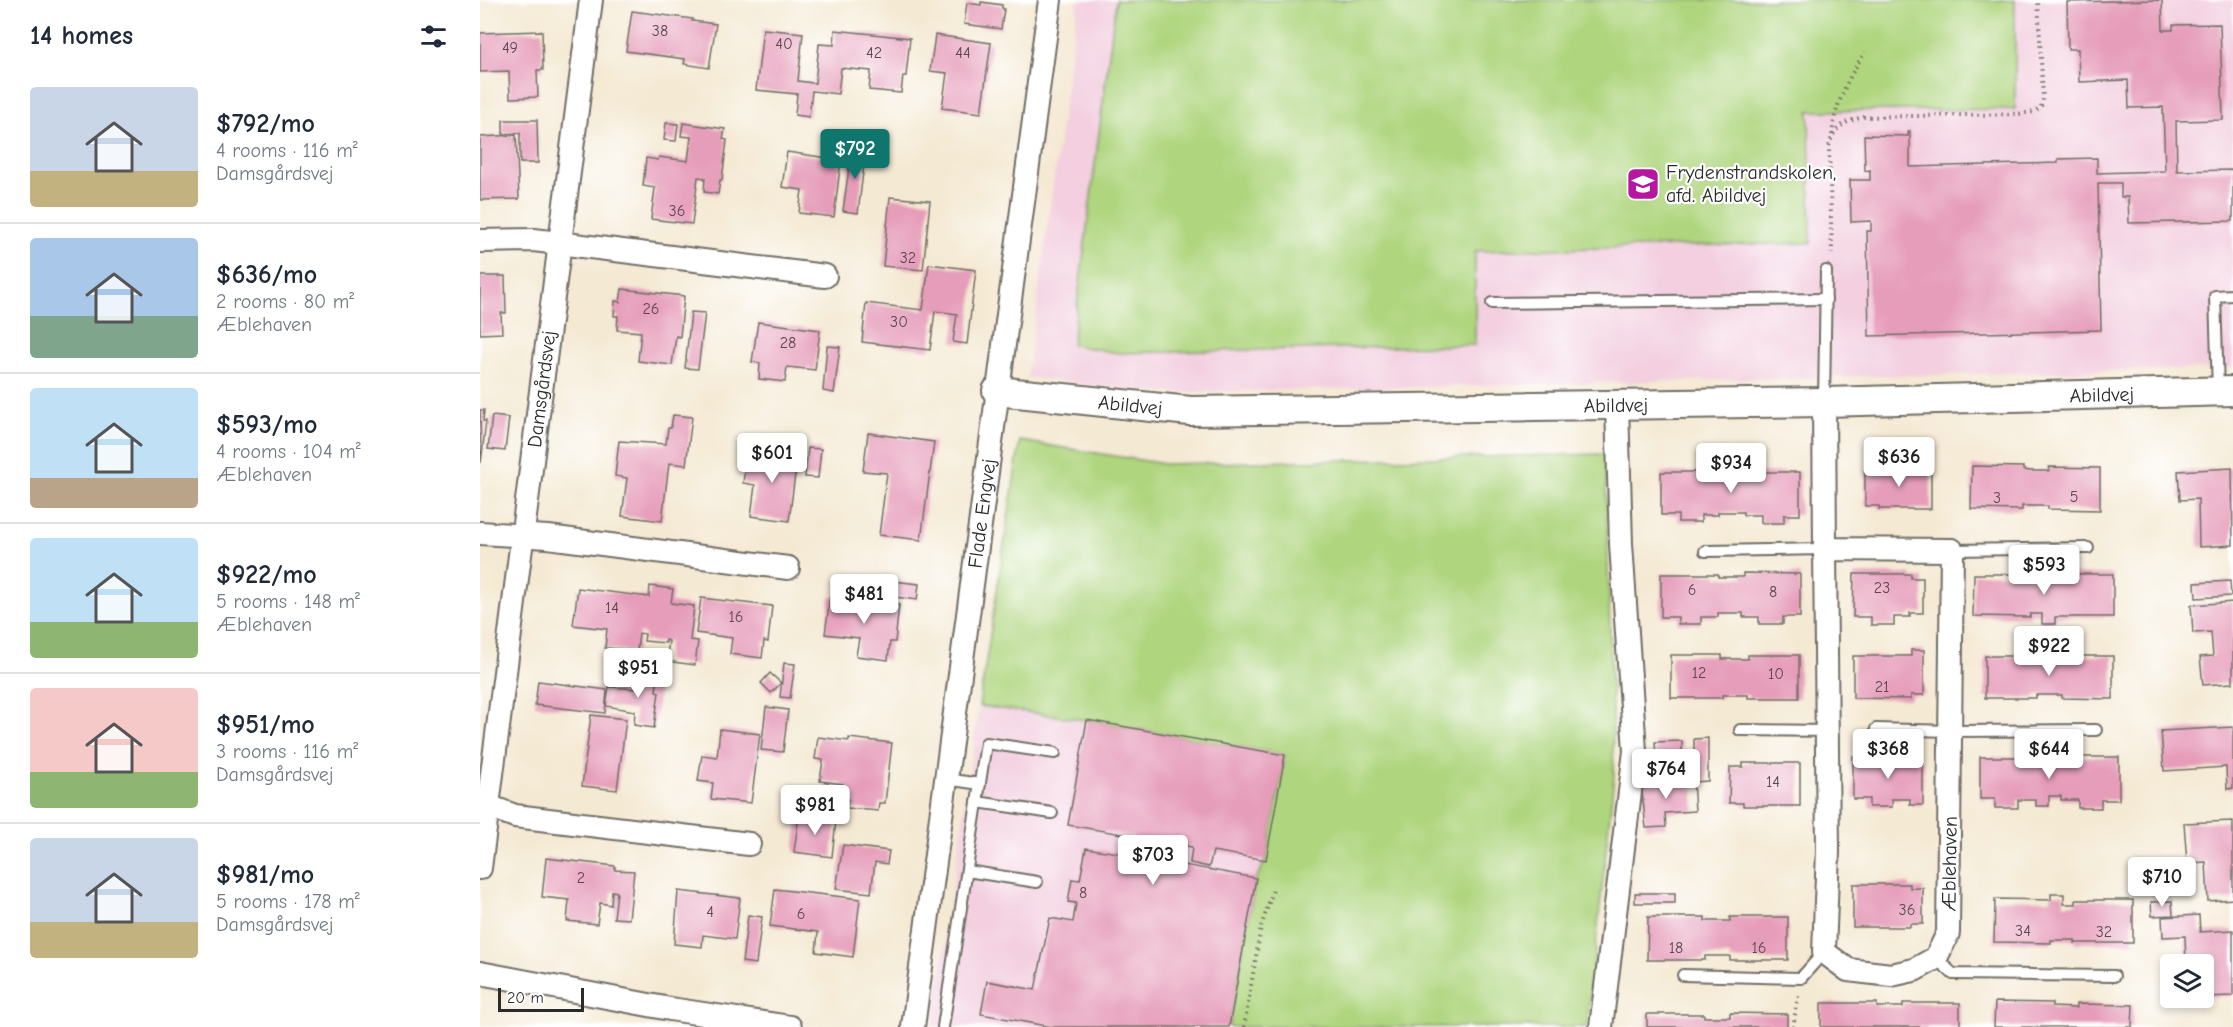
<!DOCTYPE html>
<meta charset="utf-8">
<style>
body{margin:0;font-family:"Comic Neue",sans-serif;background:#f6f6f7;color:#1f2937;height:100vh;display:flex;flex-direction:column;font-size:22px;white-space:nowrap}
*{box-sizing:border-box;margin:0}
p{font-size:20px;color:#747a83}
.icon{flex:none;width:33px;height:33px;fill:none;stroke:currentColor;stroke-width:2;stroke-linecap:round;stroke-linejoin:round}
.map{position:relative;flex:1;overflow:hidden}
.details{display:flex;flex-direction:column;background:#fff;width:480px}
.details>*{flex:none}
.buttons{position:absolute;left:1680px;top:954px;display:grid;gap:12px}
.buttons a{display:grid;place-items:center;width:54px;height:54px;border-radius:6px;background:#fff;box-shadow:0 3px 9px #0003;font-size:30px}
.scale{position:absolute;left:18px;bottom:15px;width:86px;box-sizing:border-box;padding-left:6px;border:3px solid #2b2b2b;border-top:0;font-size:16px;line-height:21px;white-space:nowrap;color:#2b2b2b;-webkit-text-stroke:4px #fff;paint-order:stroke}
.price{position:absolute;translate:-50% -51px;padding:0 14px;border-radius:6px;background:#fff;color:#222;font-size:20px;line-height:39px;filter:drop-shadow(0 2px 3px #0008)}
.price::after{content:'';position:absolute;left:50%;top:36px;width:18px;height:14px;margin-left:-9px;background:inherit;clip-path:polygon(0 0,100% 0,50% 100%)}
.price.on{background:#0f766e;color:#fff}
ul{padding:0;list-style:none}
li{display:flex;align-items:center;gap:18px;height:150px;padding:0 30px}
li+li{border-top:2px solid #e0e1e3}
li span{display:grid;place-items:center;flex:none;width:168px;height:120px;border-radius:6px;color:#555}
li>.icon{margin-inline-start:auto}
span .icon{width:72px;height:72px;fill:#fffc;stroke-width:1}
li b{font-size:26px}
h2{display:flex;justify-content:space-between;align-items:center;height:72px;padding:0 30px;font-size:26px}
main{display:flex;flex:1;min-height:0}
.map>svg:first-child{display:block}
.built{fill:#f3cfdf}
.green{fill:#afd57e;stroke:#6d8054;stroke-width:1.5}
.building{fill:#e69dba}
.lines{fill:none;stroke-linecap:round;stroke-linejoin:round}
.service-casing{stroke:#716e66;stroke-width:14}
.minor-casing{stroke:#716e66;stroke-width:26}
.tertiary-casing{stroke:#716e66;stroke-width:32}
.path{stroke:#716e66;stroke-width:4;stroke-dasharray:1.5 4.5;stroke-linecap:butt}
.service{stroke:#fff;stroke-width:10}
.minor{stroke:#fff;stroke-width:22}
.tertiary{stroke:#fff;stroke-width:28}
.labels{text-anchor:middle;stroke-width:4.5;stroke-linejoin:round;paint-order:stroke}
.number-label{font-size:16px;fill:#5a484f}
.poi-label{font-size:20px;fill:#2b2b2b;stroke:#fff;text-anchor:start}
.street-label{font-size:20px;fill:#2b2b2b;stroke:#fff}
</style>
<main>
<section class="details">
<h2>14 homes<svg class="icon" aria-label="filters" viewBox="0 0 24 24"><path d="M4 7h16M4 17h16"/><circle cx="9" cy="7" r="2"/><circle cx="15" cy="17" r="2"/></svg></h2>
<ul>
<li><span style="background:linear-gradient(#c9d6e8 70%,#c2b280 0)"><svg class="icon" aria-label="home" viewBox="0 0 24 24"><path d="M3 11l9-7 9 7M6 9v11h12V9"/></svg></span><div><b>$792/mo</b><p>4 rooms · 116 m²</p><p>Damsgårdsvej</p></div></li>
<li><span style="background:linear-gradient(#a9c7e8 65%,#7fa58c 0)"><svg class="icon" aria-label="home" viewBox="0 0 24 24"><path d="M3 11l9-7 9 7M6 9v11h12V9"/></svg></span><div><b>$636/mo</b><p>2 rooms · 80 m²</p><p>Æblehaven</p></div></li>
<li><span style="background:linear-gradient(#bfe0f5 75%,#b9a48a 0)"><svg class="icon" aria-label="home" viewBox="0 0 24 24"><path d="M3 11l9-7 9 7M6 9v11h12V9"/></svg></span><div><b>$593/mo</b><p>4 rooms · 104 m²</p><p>Æblehaven</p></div></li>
<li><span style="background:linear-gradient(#bfe0f5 70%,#8fb573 0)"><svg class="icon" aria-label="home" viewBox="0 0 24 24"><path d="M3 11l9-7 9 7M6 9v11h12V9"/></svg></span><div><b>$922/mo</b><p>5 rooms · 148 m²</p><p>Æblehaven</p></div></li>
<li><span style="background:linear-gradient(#f6c9c9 70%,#8fb573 0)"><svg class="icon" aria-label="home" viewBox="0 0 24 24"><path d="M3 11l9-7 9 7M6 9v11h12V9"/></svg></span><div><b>$951/mo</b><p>3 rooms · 116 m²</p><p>Damsgårdsvej</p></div></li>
<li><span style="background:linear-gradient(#c9d6e8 70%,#c2b280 0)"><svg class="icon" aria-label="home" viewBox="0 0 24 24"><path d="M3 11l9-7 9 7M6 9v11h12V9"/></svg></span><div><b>$981/mo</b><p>5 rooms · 178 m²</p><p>Damsgårdsvej</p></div></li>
</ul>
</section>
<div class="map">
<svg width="1753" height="1027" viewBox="0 0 1753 1027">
<rect width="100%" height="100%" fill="#fff"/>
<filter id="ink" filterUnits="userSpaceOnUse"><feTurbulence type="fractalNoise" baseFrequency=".0167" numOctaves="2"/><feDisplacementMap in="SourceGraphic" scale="12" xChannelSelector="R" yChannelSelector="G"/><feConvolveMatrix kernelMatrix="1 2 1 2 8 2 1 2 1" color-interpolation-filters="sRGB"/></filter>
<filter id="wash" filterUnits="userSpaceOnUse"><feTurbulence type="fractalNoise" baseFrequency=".008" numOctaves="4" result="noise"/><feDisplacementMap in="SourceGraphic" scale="24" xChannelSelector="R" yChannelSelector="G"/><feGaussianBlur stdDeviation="1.35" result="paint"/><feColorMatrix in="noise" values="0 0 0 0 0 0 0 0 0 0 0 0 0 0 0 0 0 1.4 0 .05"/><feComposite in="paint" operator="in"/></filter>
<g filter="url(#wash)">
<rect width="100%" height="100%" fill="#f4e9d3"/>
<!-- built -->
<g class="built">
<polygon points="598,0 1753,0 1753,368 674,393 547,377"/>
<polygon points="499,706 607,720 805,755 786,860 776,878 749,1027 453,1027"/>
</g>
<!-- green -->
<g class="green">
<polygon points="636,0 1535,0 1535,109 1329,111 1331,243 995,251 995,345 638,353 592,345"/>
<polygon points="540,441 685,464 1125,454 1134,777 1107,1027 749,1027 776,878 786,860 805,755 607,720 499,706"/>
</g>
<g id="blocks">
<!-- building -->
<g class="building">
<polygon points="1682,0 1683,30 1693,30 1693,25 1740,24 1743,120 1696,121 1697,171 1753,170 1753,221 1649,223 1648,197 1641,197 1641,183 1618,183 1621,330 1389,336 1387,231 1391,231 1391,221 1371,222 1370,180 1390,180 1390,170 1385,171 1384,135 1428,136 1428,131 1430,131 1430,167 1578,163 1578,159 1617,158 1617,173 1685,171 1683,107 1649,108 1648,80 1599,82 1598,49 1588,49 1587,2"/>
<polygon points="501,2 522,5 522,8 524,9 521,29 484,24 487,3 501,5"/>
<polygon points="152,11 213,19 212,21 236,24 229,68 204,64 205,59 146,51"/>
<polygon points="283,29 323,33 318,81 333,83 335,83 339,44 354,45 355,30 430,38 426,76 423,76 421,93 389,90 391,71 361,68 358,94 332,91 329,117 315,115 317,94 276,90"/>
<polygon points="62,31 63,70 57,70 58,97 30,98 29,71 0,72 0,33"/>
<polygon points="455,35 511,43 501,113 462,108 467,73 450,71"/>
<polygon points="23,120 57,120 58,163 40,163 40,133 23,134"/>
<polygon points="186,123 198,124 196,141 184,140"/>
<polygon points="203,123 245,129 243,139 247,140 242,180 240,180 238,194 224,192 225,178 218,177 212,224 171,219 175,188 163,186 166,158 178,160 179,157 208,161 211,137 201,136"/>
<polygon points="36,135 39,199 0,200 0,137"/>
<polygon points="372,146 386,148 378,213 363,211"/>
<polygon points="307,152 361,160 354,217 319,213 322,190 302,187"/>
<polygon points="410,197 450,201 443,270 403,266"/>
<polygon points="449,264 496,270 487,344 473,342 477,314 455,311 450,350 382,342 386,303 443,310"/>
<polygon points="0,276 25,276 26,313 21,313 22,333 0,334"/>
<polygon points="142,289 204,296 200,337 196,336 192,365 158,361 161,332 137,330 138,316 134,316 135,301 140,302"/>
<polygon points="211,312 225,313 218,369 205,368"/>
<polygon points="278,322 340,330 335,370 307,367 305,382 279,379 280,363 272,362"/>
<polygon points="347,346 360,347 354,393 343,391"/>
<polygon points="0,410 4,410 3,421 6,421 1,463"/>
<polygon points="193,415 212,417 206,465 189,463 182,521 142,516 147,478 135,476 139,441 186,444 188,428 191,428"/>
<polygon points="12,416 29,418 25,451 8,449"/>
<polygon points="388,433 454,442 441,540 399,535 407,473 383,471"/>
<polygon points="293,448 311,450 310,458 317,459 309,521 271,516 275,485 263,483 267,454 292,456"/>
<polygon points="328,448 341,449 338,478 325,477"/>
<polygon points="1239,466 1252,466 1252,476 1263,476 1263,472 1320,472 1320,515 1304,515 1304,523 1281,523 1281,515 1263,515 1263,512 1238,512 1238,515 1221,515 1221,522 1198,522 1198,515 1181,515 1181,472 1239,472"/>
<polygon points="1492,466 1543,467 1543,470 1550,471 1569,471 1569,467 1620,468 1620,510 1568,509 1568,506 1542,506 1542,510 1491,509"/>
<polygon points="1399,467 1451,467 1451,509 1399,509 1399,506 1385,506 1385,470 1399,470"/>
<polygon points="1752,468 1753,545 1719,547 1718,499 1700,500 1698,471"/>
<polygon points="1263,573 1320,574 1320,617 1303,617 1303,624 1279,624 1279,617 1263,617 1263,613 1238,613 1238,617 1221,617 1221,624 1198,624 1198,617 1181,617 1181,574 1238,574 1238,577 1263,577"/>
<polygon points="1374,574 1431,574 1431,578 1443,578 1443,613 1430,613 1430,617 1414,617 1414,625 1391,625 1391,617 1373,617"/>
<polygon points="1494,574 1550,574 1550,578 1575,578 1575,574 1633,574 1633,617 1575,617 1575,624 1562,624 1562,614 1550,614 1550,617 1493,616"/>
<polygon points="395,579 439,584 437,600 393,594"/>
<polygon points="1750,581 1751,596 1716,598 1715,583"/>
<polygon points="170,586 193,589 191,603 214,606 210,640 218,641 215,665 186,661 189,641 186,640 186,643 164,641 165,634 159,633 157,651 125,648 127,629 93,625 98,588 169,597"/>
<polygon points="350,597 419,605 415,642 410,642 408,660 376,656 379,638 345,634"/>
<polygon points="221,598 292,606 288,642 284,641 282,658 250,654 252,638 216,633"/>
<polygon points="1753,602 1753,683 1723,685 1720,657 1733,656 1731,632 1713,633 1711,605"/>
<polygon points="1431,650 1444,650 1444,695 1431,695 1431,699 1373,698 1373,656 1431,656"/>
<polygon points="1191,655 1242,655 1242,659 1268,659 1268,655 1319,655 1319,698 1268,698 1268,695 1242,695 1242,698 1191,698"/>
<polygon points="1505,656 1556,656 1556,660 1582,660 1582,656 1633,656 1633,699 1582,698 1582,695 1556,695 1556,698 1505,698"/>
<polygon points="304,663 315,664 310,698 300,697"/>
<polygon points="169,670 178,676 176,691 179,692 174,728 154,725 155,711 126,706 129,687 157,689 159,673"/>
<polygon points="290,673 301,683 291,693 281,683"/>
<polygon points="58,681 127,690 125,713 55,705"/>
<polygon points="286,707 308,710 303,752 281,750"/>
<polygon points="111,715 146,719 137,790 102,786"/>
<polygon points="607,720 805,755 786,860 733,851 729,867 710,863 712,847 669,839 665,858 776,878 749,1027 572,1027 501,1014 507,981 555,990 570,918 593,922 596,903 588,902 592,879 600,880 606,848 651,855 654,836 588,825"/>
<polygon points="1753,727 1753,788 1747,789 1746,767 1684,771 1681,731"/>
<polygon points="240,729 280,734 271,803 231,799 233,783 218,781 222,755 237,757"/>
<polygon points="338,737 369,741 369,738 412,743 405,803 399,803 398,811 367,808 368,799 362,798 363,784 340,781 343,760 335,759"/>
<polygon points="1228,738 1228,781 1214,782 1214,739"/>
<polygon points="1202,741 1202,754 1176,756 1175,742"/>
<polygon points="1373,756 1430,756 1430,760 1443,760 1443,805 1430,805 1430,799 1412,799 1412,807 1389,807 1389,799 1373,799"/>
<polygon points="1500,757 1556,757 1556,760 1569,761 1581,761 1581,757 1639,757 1639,800 1621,800 1621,808 1598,808 1598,800 1581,800 1581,796 1569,796 1569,806 1556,806 1556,800 1538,800 1538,808 1515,808 1515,799 1500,799"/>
<polygon points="1263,763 1320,763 1320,806 1263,806 1263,803 1249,803 1250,767 1263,767"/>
<polygon points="1213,780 1215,811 1185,813 1186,827 1166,828 1161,782"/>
<polygon points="319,815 356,820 352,857 314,852"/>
<polygon points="1753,821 1753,899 1728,901 1726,862 1707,863 1704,823"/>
<polygon points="363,845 409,851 407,864 395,862 391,893 356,889"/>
<polygon points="66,858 135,866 135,870 154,871 149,919 134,918 137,892 132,891 131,905 120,903 117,924 87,921 89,900 62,897"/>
<polygon points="1373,884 1430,884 1430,888 1443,888 1443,924 1430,924 1430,927 1373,927"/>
<polygon points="295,889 380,899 373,957 336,952 338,932 290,926"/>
<polygon points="198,891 260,898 255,939 223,935 222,947 194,944"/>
<rect x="1155" y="893" width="40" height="10"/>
<polygon points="1571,894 1584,894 1584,904 1596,904 1596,900 1653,900 1653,943 1595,943 1595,940 1571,940 1571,943 1514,942 1515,899 1571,900"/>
<polygon points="1692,901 1693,915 1672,916 1671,902"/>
<polygon points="268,915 282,917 276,964 262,962"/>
<polygon points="1719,915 1720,932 1753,930 1753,996 1724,997 1724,964 1706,964 1705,936 1683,937 1682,917"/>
<polygon points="1168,917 1225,917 1225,921 1250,921 1250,917 1308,917 1308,960 1250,960 1250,956 1225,956 1225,960 1167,960"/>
<polygon points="1515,1002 1572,1003 1572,1007 1596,1008 1596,1004 1653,1005 1652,1027 1514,1027"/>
<polygon points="1341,1003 1397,1003 1397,1007 1423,1007 1423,1003 1480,1003 1480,1027 1341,1027"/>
<polygon points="1250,1013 1307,1014 1307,1027 1167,1027 1167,1014 1224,1014 1224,1017 1250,1017"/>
</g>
</g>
</g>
<g filter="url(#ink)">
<use href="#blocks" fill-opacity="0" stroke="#716e66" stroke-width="1.5"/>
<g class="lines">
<!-- service casing -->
<g class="service-casing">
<g id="service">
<polyline points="1012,303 1346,299"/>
<polyline points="1738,391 1735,296 1753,295"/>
<polyline points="1344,402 1346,271"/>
<polyline points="1472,550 1608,548"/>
<polyline points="1225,551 1345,549"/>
<polyline points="1396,729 1471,731 1616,730"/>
<polyline points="1260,730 1347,731"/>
<polyline points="466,779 500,784"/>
<polyline points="497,802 572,813"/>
<polyline points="487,871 557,882"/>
<polyline points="1456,958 1473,974 1634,976"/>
<polyline points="1203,975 1321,978 1344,952"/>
<polyline points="463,1027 506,743 575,753"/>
</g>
</g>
<!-- minor casing -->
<g class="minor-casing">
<g id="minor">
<polyline points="0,241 54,240 345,276"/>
<polyline points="1344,402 1345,549 1472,550 1468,933 1456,958 1434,970 1411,975 1368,970 1344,952 1348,851 1345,549"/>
<polyline points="0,533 68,537 308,568"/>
<polyline points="0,803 35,816 269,844"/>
<path id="s1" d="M 0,868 L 111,0"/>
<polyline points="0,973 190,1009 310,1027"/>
<path id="s2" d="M 433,1027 L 570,0"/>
<polyline points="1121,1027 1155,751 1141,544 1137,405"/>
</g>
</g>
<!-- tertiary casing -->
<g class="tertiary-casing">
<g id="tertiary">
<path id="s3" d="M 517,391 L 710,411 L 1344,402 L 1753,391"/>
</g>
</g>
<!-- path -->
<g class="path">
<path d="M 1352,135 C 1355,104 1368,78 1385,52"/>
<path d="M 1352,254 L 1349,147 C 1353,127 1365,121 1384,117 L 1538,114 L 1554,112 L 1561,107 L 1563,99 L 1558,0"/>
<polyline points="764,1027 781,927 794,887"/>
<polyline points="1313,1027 1318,996"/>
</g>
<!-- service -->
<use href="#service" class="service"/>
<!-- minor -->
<use href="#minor" class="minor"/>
<!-- tertiary -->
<use href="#tertiary" class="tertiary"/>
</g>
</g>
<!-- icons -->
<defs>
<g id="school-square" transform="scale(1.725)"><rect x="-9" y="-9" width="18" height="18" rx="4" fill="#b5179e" stroke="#fff"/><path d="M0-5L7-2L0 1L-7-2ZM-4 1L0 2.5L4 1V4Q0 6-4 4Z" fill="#fff"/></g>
</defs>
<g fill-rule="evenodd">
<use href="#school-square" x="1163" y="184"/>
</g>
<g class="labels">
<!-- number labels -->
<g class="number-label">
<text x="180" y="36">38</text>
<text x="304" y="49">40</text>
<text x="30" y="53">49</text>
<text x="394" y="58">42</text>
<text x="483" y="58">44</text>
<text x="197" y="216">36</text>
<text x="428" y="263">32</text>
<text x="171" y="314">26</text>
<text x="419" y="327">30</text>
<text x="308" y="348">28</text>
<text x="1594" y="502">5</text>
<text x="1517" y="503">3</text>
<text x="1402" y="593">23</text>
<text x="1212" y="595">6</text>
<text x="1293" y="597">8</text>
<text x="132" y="613">14</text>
<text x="256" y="622">16</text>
<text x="1219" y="678">12</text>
<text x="1296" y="679">10</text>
<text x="1402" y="692">21</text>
<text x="1293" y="787">14</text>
<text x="101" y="883">2</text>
<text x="603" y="898">8</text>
<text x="1427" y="915">36</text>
<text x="230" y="917">4</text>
<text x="321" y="919">6</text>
<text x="1543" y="936">34</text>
<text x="1624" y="937">32</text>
<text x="1196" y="953">18</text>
<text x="1279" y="953">16</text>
</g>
<!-- poi labels -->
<g class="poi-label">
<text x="1186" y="179">Frydenstrandskolen,<tspan x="1186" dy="23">afd. Abildvej</tspan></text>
</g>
<!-- street labels -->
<g class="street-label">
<text dy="7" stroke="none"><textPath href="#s1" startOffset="483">Damsgårdsvej</textPath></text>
<text dy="7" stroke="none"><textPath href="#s3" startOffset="1106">Abildvej</textPath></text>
<text dy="7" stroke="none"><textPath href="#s3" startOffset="134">Abildvej</textPath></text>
<text dy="7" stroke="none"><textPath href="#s3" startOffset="620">Abildvej</textPath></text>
<text dy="7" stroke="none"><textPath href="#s2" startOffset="518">Flade Engvej</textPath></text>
<text transform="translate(1469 864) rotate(-89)" y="7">Æblehaven</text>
</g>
</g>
</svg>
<div class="buttons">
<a><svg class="icon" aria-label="layers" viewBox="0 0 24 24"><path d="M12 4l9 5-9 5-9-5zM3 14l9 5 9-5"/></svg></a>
</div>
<div class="scale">20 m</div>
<b class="price on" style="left:375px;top:180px">$792</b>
<b class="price" style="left:292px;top:484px">$601</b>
<b class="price" style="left:1419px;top:488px">$636</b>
<b class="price" style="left:1251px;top:494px">$934</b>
<b class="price" style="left:1564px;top:596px">$593</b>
<b class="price" style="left:384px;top:625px">$481</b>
<b class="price" style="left:1569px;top:677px">$922</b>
<b class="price" style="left:158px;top:699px">$951</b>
<b class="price" style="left:1408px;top:780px">$368</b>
<b class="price" style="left:1569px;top:780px">$644</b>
<b class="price" style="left:1186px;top:800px">$764</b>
<b class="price" style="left:335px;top:836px">$981</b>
<b class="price" style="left:673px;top:886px">$703</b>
<b class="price" style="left:1682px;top:908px">$710</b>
</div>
</main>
